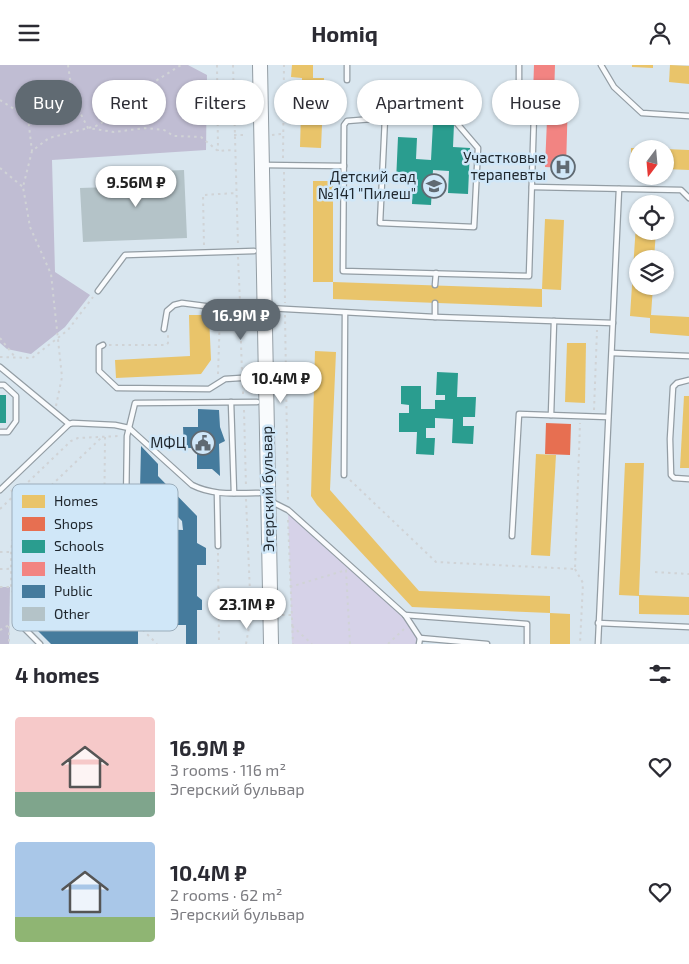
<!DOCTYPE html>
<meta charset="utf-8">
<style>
body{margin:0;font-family:"Exo 2",sans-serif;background:#f7f7f7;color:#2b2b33;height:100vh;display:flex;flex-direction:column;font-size:19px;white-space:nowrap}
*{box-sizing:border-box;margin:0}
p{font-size:16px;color:#7c7c81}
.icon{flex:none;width:28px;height:28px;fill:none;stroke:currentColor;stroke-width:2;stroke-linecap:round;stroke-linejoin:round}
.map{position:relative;height:579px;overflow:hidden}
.details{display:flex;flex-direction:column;background:#fff;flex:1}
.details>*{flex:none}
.hud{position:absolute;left:15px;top:15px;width:660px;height:45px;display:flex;gap:10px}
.needle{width:32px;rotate:196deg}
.buttons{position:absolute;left:629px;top:75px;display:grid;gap:10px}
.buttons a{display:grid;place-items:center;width:45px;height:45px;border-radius:50%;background:#fff;box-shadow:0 1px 4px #0004;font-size:25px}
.price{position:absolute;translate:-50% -42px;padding:0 11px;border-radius:18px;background:#fff;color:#222;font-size:16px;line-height:32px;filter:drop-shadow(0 1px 2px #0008)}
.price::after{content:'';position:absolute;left:50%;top:30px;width:15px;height:11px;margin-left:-8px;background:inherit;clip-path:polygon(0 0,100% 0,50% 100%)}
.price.selected{background:#606a72;color:#fff}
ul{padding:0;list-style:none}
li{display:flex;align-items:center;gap:15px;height:125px;padding:0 15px}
li span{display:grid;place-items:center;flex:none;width:140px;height:100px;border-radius:5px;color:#555}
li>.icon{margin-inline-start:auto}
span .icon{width:60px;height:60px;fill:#fffc;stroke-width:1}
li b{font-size:21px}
h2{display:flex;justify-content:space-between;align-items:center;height:60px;padding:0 15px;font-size:21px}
.tag{padding:0 18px;border-radius:22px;background:#fff;box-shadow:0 1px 4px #0004;font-size:18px;line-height:45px}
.tag.selected{background:#606a72;color:#fff}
header{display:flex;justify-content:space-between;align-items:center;height:65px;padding:0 15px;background:#fff;font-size:22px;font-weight:700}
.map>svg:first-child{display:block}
.green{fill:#d6d2e8}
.forest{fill:#c0bdd3}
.homes{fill:#e9c46a}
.shops{fill:#e76f51}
.schools{fill:#2a9d8f}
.health{fill:#f28482}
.public{fill:#457b9d;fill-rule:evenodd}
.building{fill:#b4c3c8}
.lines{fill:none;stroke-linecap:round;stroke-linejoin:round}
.lane-casing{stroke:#939da4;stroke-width:7}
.secondary-casing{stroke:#939da4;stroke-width:16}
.path{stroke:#d0d3d6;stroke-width:2;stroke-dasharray:2.5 4;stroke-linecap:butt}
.lane{stroke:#f9fbfd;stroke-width:4.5}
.secondary{stroke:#f9fbfd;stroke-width:14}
.labels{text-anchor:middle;stroke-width:5;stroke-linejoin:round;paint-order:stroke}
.poi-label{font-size:15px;fill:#1f272e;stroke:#d0e7f8;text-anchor:end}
.street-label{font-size:15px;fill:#1f272e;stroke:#d0e7f8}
.key{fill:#d0e7f8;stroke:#9badbb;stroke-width:1}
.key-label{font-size:14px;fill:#1f272e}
</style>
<header><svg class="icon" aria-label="menu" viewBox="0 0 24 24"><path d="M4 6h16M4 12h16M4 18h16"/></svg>Homiq<svg class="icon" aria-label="person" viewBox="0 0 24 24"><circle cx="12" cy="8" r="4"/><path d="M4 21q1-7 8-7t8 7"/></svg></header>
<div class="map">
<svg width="689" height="579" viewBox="0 0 689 579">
<rect width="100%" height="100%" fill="#d9e6ef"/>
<!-- green -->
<polygon class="green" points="288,445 405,550 420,573 419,579 292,579"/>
<!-- forest -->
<g class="forest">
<polygon points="0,0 188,0 207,10 206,85 52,95 55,207 90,230 65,262 31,289 7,284 0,278"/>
<polygon points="0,522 10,522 9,579 0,579"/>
</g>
<!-- homes -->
<g class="homes">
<polygon points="292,0 313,0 313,13 324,13 321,83 300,82 302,13 291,12"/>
<polygon points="632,0 653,0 653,3 632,2"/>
<polygon points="670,0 689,1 689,19 669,17"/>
<rect x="631" y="83" width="7" height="20"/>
<polygon points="665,84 689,85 689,105 665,104"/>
<rect x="313" y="116" width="20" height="101"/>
<polygon points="545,154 564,155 561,225 542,224 542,242 333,234 333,217 542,224"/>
<polygon points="636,159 638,166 656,166 654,194 638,194 638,221 653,221 651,250 689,252 689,271 650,268 650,253 630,251"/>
<polygon points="189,250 209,250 211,295 201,309 116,313 115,295 190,291"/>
<polygon points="567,278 586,278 585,338 565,337"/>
<polygon points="315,286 336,287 330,425 419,526 550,531 550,548 412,542 317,440 311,431"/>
<polygon points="684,331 689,331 689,403 680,403"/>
<polygon points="536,389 556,390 550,491 531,490"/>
<polygon points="625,398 644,398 639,530 689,532 689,550 639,549 639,531 619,530"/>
<polygon points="550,548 570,549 570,579 550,579"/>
</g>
<!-- shops -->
<polygon class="shops" points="546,358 571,359 570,390 545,389"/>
<!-- schools -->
<g class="schools">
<polygon points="433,58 454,59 453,82 470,83 468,129 448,128 449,106 433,105 431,140 412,139 413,118 396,117 398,72 417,73 416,94 431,95"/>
<polygon points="437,307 458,308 457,332 476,332 475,352 463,352 463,361 474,361 473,379 452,378 453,354 435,353 435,363 426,363 426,373 435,373 434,390 416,389 417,367 399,367 399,348 409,348 409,340 401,339 401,321 421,321 421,344 435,344 435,335 445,335 445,330 436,330"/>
<rect x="0" y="330" width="6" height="28"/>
</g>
<!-- health -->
<polygon class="health" points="534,0 555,0 554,31 568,32 566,103 545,102 548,31 533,30"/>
<!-- public -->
<g class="public">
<polygon points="198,344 219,345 220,362 225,376 219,379 220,411 212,404 197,404 197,383 184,383 183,362 198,362"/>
<path d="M 141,381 L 158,399 L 158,411 L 197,451 L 197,478 L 206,483 L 206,500 L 197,500 L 197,531 L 202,535 L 202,545 L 197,545 L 197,579 L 186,579 L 186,560 L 138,560 L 138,579 L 51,579 L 33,561 L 66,561 L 71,565 L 124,565 L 124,545 L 144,545 L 144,477 L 139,471 ZM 157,431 L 182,456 L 183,465 L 157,464 Z"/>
</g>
<!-- building -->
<polygon class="building" points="184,105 187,173 83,177 80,123 109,122 109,108"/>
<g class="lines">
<!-- lane casing -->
<g class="lane-casing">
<g id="lane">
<polyline points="601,0 614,22 642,48 689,51"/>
<polyline points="347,15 347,0"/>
<polyline points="385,53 380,158 474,162 478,83 454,55 385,53 347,56 344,60 343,206 529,211 534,49 519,34 519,0"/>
<polyline points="265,100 344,101"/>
<polyline points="532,122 681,125 689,133"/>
<polyline points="435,220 436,208"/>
<polyline points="98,226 125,190 254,186"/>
<polyline points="267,243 435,252 613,258"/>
<polyline points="435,252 435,238"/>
<polyline points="164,264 167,246 174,240 182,238 220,243 254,243"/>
<polyline points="103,280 99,282 99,306 117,323 209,324 225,314 256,312"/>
<polyline points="612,288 689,291"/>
<polyline points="0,302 69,359"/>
<polyline points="689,315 677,318 673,322 670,374 671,410 674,413 689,414"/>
<polyline points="0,320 4,320 16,331 16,356 8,367 0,367"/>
<polyline points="231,337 234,428"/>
<polyline points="551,350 554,256"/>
<polyline points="344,410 345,248"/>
<path d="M 0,425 L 69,359 L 73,358 L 115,360 L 129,363 L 192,420 C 214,431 235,428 259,428"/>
<polyline points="217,428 218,481"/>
<polyline points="270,436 288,445 405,550 420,573"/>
<polyline points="512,471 519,349 608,352"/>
<polyline points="125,514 127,371 135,338 257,337"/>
<polyline points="405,550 527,559 527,579"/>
<polyline points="598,558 689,562"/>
<polyline points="40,579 17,556 16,540 93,539"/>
<polyline points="419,579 420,573 487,579"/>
<polyline points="598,579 619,124"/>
</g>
</g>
<!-- secondary casing -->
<g class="secondary-casing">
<polyline id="secondary" points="260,0 271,579"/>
</g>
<!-- path -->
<g class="path">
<polyline points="68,0 73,34 88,63 114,67 145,63 164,65 174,71 201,72 218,86 234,85"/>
<polyline points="217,0 218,86"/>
<polyline points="233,0 238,180"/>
<polyline points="0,35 28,53 32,86"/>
<polyline points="28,53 71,18"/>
<polyline points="234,70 244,70"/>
<polyline points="272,70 282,69"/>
<polyline points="283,93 284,0"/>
<polyline points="0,103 23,122"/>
<polyline points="284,107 285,238"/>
<polyline points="204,180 203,130 236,128"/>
<polyline points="238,192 240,237"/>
<polyline points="240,250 242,307"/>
<polyline points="285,250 288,438"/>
<polyline points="0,273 15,292"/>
<polyline points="109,280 166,280 168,278 168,270"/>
<polyline points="0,292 32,293 68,265 93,232"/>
<polyline points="218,309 220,249"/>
<polyline points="243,320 243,330"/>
<polyline points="56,341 62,312 51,209 30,162 23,122 32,86 49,73 96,61 127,43 135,29 181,0"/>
<polyline points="244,345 246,422"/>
<polyline points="594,345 597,265"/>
<polyline points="350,415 436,497 575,504 580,358"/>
<polyline points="11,425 57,471"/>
<polyline points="0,444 71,376 78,373 119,371"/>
<polyline points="288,455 293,579"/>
<polyline points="104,472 105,372"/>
<polyline points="0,487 58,487 57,471 104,472 104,522"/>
<polyline points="58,487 59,520"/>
<polyline points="218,488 219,579"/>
<polyline points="0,504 59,503"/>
<polyline points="575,504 583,518 580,579"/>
<polyline points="655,507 689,509"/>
<polyline points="0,522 104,522 124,545"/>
<polyline points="290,522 346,505 350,579"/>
<polyline points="15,534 11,522 11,486 16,454 102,372"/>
<polyline points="282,550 292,550"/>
<polyline points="138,560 157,579"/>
<polyline points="9,561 9,579"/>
<polyline points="292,561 312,579"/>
<polyline points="0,565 11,559"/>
<polyline points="246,579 251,551 246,434"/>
<polyline points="388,579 404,564"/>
</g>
<!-- lane -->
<use href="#lane" class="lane"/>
<!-- secondary -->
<use href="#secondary" class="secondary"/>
</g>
<!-- icons -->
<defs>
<g id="hospital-ring" transform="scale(1.25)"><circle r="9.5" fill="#d0e7f8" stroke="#606a72" stroke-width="1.5"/><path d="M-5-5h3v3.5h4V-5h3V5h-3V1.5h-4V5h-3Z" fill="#606a72"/></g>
<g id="school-ring" transform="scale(1.25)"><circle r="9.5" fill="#d0e7f8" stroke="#606a72" stroke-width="1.5"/><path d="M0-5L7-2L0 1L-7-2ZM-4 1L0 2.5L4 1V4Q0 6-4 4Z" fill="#606a72"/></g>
<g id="civic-ring" transform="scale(1.25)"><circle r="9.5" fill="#d0e7f8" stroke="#606a72" stroke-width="1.5"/><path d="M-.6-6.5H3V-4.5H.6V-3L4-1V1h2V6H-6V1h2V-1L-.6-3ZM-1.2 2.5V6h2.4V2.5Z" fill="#606a72"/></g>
</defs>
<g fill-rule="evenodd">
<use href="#hospital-ring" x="563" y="102"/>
<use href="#school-ring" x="434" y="121"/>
<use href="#civic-ring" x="203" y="378"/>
</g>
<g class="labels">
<!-- poi labels -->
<g class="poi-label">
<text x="546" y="98">Участковые<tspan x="546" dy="17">терапевты</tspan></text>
<text x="416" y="117">Детский сад<tspan x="416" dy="17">№141 "Пилеш"</tspan></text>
<text x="186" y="383">МФЦ</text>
</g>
<!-- street labels -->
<g class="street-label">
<text transform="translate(268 424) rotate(-91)" y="5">Эгерский бульвар</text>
</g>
</g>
<!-- legend -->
<rect x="12" y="419" width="166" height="147" rx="8" class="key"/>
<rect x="22" y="430" width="23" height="13" fill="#e9c46a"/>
<rect x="22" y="452" width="23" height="14" fill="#e76f51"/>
<rect x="22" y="475" width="23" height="13" fill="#2a9d8f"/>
<rect x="22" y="497" width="23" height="14" fill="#f28482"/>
<rect x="22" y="520" width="23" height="13" fill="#457b9d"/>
<rect x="22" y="542" width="23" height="14" fill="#b4c3c8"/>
<g class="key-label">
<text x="54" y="441">Homes</text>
<text x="54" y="464">Shops</text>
<text x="54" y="486">Schools</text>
<text x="54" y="509">Health</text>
<text x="54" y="531">Public</text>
<text x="54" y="554">Other</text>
</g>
</svg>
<div class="buttons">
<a><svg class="needle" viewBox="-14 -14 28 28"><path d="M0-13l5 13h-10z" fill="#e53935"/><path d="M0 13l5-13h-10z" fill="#7c7c81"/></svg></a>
<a><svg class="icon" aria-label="locate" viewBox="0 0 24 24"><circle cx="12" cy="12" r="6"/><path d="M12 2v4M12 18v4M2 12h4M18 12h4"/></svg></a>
<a><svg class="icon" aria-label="layers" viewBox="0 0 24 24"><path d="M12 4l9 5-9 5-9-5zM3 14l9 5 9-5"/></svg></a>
</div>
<b class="price" style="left:136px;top:143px">9.56M ₽</b>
<b class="price selected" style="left:241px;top:276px">16.9M ₽</b>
<b class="price" style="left:281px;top:339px">10.4M ₽</b>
<b class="price" style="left:247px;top:565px">23.1M ₽</b>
<div class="hud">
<a class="tag selected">Buy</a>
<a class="tag">Rent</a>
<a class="tag">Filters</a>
<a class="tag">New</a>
<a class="tag">Apartment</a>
<a class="tag">House</a>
</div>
</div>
<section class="details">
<h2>4 homes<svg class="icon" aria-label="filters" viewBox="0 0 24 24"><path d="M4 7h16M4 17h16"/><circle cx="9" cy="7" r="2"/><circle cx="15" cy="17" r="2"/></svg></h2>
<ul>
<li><span style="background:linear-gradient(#f6c9c9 75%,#7fa58c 0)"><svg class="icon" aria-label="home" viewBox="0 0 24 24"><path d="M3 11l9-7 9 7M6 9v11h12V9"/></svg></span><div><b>16.9M ₽</b><p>3 rooms · 116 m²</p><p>Эгерский бульвар</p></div><svg class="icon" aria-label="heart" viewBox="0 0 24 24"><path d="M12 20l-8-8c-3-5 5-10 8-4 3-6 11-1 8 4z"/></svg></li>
<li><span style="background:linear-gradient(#a9c7e8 75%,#8fb573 0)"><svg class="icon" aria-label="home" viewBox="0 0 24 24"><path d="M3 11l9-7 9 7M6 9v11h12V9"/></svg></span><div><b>10.4M ₽</b><p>2 rooms · 62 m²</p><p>Эгерский бульвар</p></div><svg class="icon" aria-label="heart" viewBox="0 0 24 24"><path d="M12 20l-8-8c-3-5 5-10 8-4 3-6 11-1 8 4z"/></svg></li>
</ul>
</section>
